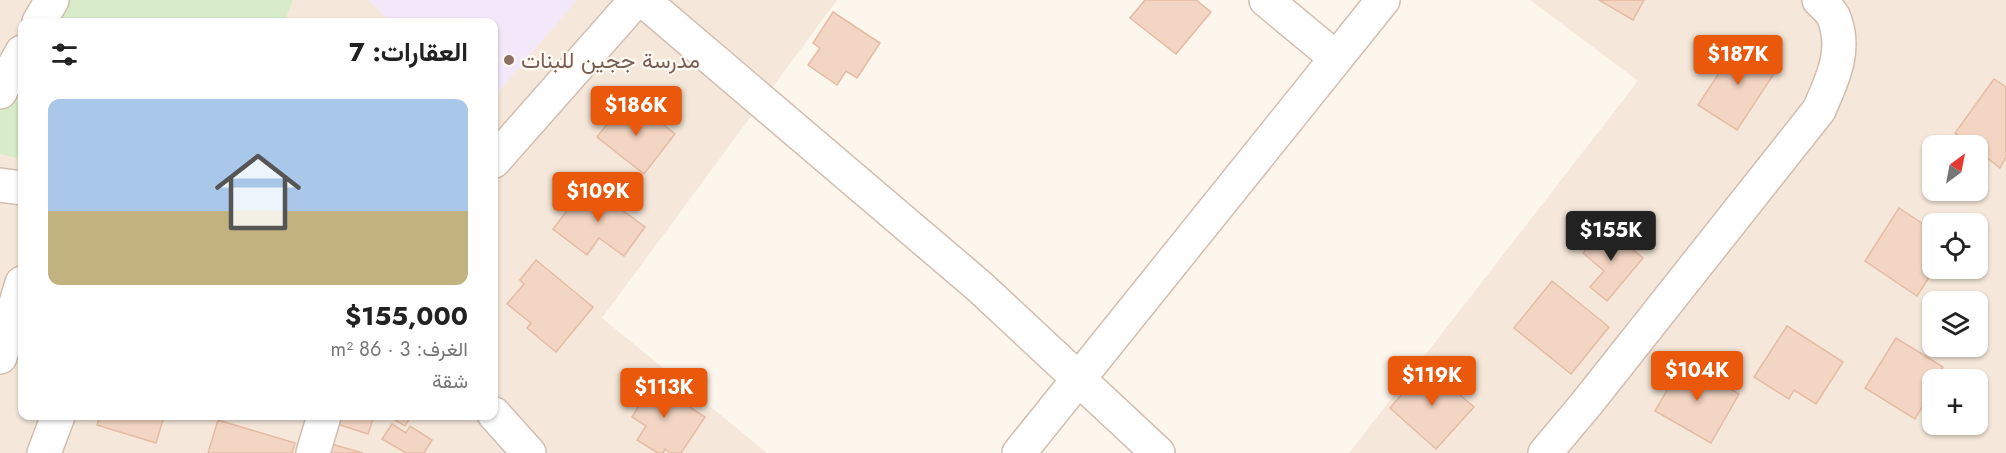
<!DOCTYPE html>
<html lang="ar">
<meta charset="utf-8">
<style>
body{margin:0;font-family:Jost,Vazirmatn,sans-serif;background:#f6f6f6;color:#222;direction:rtl;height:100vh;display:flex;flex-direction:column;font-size:22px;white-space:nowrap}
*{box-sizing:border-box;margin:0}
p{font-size:20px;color:#767676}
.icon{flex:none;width:33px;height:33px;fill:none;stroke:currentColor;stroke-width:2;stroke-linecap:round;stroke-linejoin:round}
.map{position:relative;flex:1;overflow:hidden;direction:ltr}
.sheet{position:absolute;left:18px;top:18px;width:480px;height:402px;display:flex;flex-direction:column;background:#fff;border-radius:12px;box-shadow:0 2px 4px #0004;direction:rtl}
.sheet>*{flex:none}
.needle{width:39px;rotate:32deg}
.buttons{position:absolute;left:1922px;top:135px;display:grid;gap:12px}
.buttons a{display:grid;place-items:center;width:66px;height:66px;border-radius:12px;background:#fff;box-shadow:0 2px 4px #0004;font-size:30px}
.price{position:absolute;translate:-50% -51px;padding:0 14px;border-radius:6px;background:#ea580c;color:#fff;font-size:20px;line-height:39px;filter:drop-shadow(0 2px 3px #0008)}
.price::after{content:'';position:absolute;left:50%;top:36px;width:18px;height:14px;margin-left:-9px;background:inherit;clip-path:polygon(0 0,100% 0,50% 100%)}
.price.active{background:#222;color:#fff}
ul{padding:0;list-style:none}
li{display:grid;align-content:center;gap:12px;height:318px;padding:0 30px}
li span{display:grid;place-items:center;height:186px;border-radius:12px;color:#555}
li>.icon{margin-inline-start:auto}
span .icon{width:108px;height:108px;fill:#fffc;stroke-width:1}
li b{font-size:26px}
h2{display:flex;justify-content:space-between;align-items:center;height:72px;padding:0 30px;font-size:26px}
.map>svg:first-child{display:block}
.residential{fill:#f5e8da;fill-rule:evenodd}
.education{fill:#f3e8fa}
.green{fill:#d8ecc9}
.building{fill:#f3d5c3;stroke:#e6bba3;stroke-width:1.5}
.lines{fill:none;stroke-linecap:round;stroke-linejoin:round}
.minor-casing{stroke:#d1beb0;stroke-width:36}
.minor{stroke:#fff;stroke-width:33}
.education-dot{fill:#8d6e63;stroke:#fffaf3;stroke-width:2}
.labels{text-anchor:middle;stroke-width:4.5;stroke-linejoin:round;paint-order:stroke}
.education-label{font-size:22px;fill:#785e54;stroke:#fffaf3;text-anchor:start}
</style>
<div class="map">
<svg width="2006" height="453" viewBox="0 0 2006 453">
<rect width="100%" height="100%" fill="#fdf6ec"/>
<!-- residential -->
<g class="residential">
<path d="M 0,0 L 837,0 L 602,318 L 767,453 L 0,453 ZM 22,22 L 494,22 L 494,416 L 22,416 Z"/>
<path d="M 1530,0 L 2006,0 L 2006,453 L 1349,453 L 1638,81 ZM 1932,146 L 1977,146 L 1977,190 L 1932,190 ZM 1932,224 L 1977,224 L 1977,268 L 1932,268 ZM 1932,302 L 1977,302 L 1977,346 L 1932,346 ZM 1932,380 L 1977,380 L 1977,424 L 1932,424 Z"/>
</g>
<!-- education -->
<polygon class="education" points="368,0 577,0 494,97 494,22 391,22"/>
<!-- green -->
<g class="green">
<polygon points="52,0 293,0 284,22 40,22"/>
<polygon points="22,58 22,159 0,154 0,103"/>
</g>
<!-- building -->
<g class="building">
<polygon points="1145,0 1196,0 1211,12 1176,54 1130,18"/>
<polygon points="1599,0 1644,0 1633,20"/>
<polygon points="833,12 880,43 857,78 846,71 837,85 808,65 820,48 813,43"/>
<polygon points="1740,41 1779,66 1737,130 1698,105"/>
<polygon points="1994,79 2006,87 2006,157 2000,168 1977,150 1977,146 1971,146 1955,133"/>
<polygon points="621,106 635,116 642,108 675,134 644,174 597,137"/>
<polygon points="587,184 645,227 624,256 599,238 587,255 553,229"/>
<polygon points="1899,208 1932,230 1932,241 1929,245 1932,247 1932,267 1930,271 1932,273 1917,296 1865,261"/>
<polygon points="1605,226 1643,258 1607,301 1590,287 1604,271 1583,253"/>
<polygon points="536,260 593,307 556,352 527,328 531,323 507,304 524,284 520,280"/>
<polygon points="1552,281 1609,327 1571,374 1514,328"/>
<polygon points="1787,326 1843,362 1816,404 1794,390 1789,399 1754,377"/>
<polygon points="1896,338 1943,367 1938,375 1945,380 1932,380 1932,406 1925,402 1915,419 1865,388"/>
<polygon points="1683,362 1739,394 1711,443 1655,411"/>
<polygon points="1427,366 1474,407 1436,449 1390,408"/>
<polygon points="641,375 705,417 681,453 670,453 665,449 663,453 658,453 637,440 646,426 632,417 643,399 630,391"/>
<polygon points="100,416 164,416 156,443 97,425"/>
<polygon points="340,416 374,416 368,434 337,424"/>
<polygon points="388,416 411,416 405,426"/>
<polygon points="218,420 295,443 292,453 208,453"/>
<polygon points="392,424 406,433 410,426 432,440 424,453 406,453 382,439"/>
<polygon points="324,442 363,453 321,453"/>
</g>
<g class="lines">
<!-- minor casing -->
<g class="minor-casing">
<g id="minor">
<polyline points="643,0 980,287 1158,453"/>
<polyline points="1266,0 1336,58"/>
<polyline points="39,22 52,0"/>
<polyline points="0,92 22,52"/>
<polyline points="494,161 636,0"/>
<polyline points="0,185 22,188"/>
<polyline points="0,357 22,283"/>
<polyline points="494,414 529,453"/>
<polyline points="44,453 58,416"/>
<polyline points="313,453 324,416"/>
<polyline points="1019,453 1383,0"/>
<path d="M 1545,453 L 1587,403 L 1819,110 C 1832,80 1847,51 1834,18 C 1832,12 1824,5 1819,0"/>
</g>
</g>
<!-- minor -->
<use href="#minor" class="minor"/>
</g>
<!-- markers -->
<circle class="education-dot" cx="509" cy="60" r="6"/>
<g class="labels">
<!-- education labels -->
<g class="education-label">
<text x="521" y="68">مدرسة ججين للبنات</text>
</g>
</g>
</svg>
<div class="buttons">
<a><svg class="needle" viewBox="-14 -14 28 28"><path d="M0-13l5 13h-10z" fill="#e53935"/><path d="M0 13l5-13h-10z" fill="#767676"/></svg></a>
<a><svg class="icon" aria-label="locate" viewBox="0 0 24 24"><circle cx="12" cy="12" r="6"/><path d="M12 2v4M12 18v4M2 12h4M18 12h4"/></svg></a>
<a><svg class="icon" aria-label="layers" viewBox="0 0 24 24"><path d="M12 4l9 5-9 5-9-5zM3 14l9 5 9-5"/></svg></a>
<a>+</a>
</div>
<b class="price" style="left:1738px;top:86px">$187K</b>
<b class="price" style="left:636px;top:137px">$186K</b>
<b class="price" style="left:598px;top:223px">$109K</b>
<b class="price active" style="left:1611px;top:262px">$155K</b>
<b class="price" style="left:1697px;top:402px">$104K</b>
<b class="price" style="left:1432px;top:407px">$119K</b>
<b class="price" style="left:664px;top:419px">$113K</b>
<section class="sheet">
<h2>العقارات: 7<svg class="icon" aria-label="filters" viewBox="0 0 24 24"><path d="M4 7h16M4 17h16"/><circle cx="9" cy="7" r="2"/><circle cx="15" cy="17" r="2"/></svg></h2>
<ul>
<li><span style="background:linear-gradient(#a9c7e8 60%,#c2b280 0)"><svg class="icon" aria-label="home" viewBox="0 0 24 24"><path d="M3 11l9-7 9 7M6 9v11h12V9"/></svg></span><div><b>$155,000</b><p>الغرف: 3 · 86 m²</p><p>شقة</p></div></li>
</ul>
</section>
</div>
